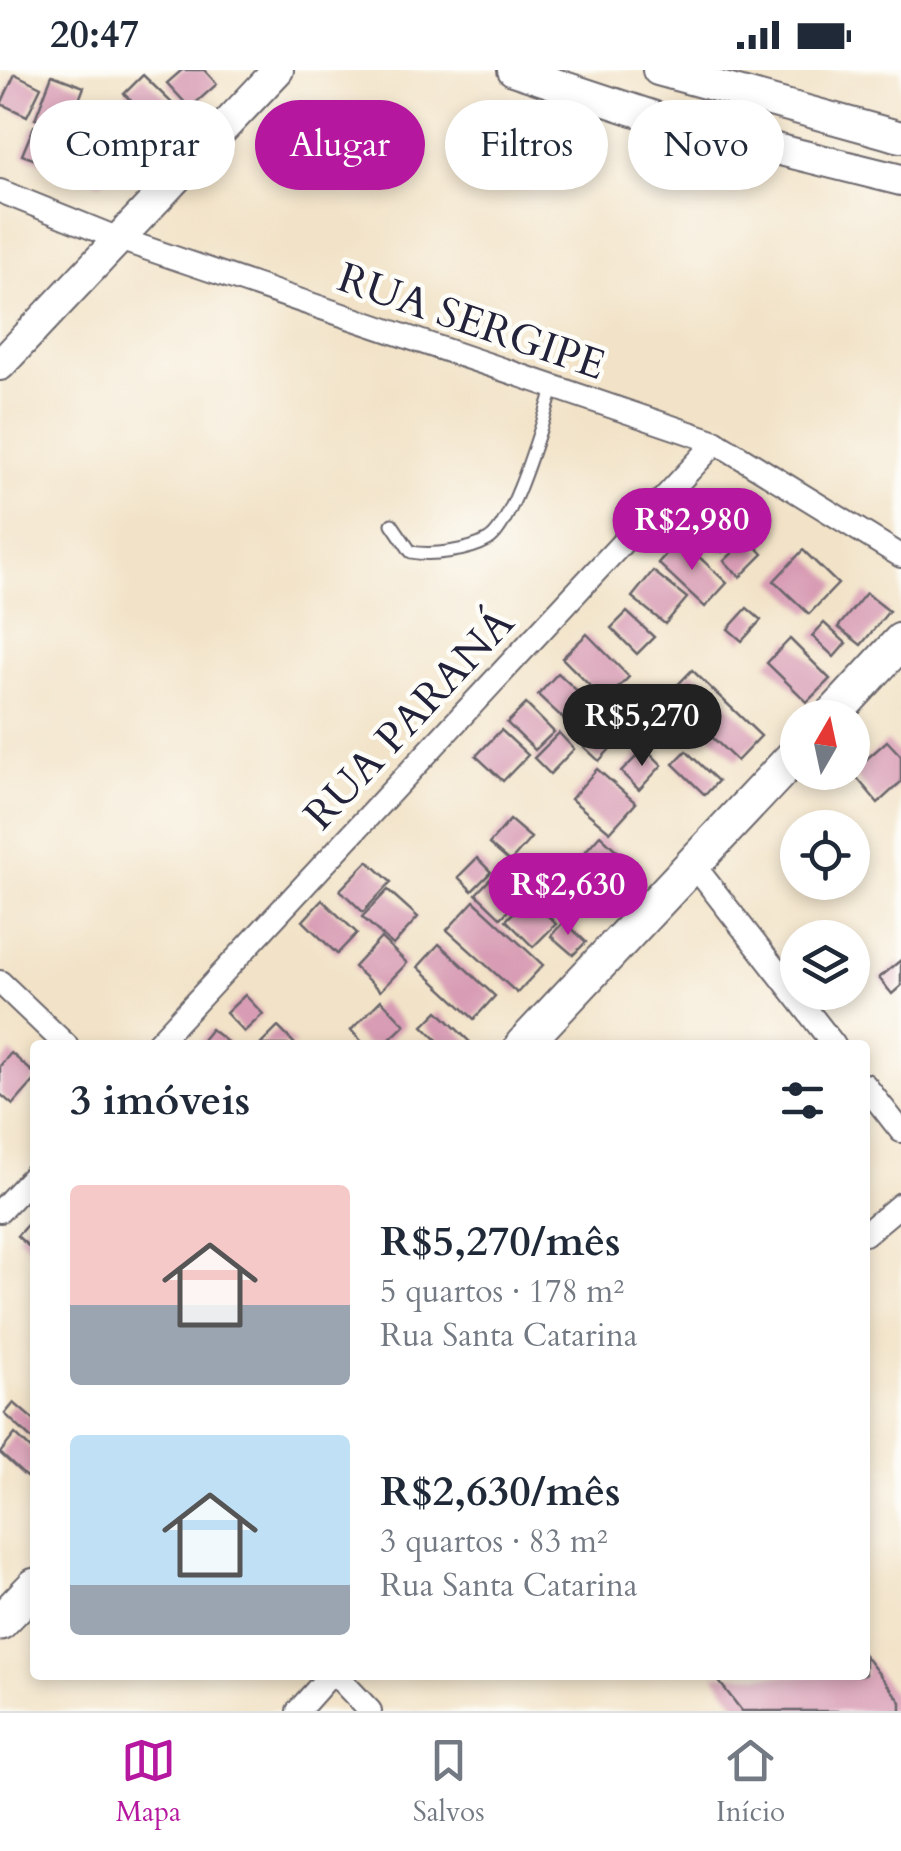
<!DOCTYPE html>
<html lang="pt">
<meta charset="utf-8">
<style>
body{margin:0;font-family:Cardo,serif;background:#f2f2f3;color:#1f2937;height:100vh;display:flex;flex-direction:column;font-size:38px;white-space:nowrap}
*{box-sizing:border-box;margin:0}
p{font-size:32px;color:#747a83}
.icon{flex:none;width:55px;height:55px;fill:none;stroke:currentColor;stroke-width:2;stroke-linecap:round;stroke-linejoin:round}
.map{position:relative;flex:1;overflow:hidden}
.sheet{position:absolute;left:30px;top:970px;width:840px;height:640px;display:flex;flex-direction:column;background:#fff;border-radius:10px;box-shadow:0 5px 15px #0003}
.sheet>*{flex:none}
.hud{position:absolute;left:30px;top:30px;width:842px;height:90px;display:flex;gap:20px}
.needle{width:65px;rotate:9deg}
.fabs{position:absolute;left:780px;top:630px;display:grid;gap:20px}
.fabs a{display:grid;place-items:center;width:90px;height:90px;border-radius:50%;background:#fff;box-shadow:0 5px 15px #0003;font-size:50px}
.price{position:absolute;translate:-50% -85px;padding:0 22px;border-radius:35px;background:#b5179e;color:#fff;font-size:32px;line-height:65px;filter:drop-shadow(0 2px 5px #0008)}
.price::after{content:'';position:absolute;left:50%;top:60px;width:30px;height:22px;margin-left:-15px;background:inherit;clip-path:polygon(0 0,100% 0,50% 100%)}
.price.on{background:#222;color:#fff}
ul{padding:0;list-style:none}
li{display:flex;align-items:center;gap:30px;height:250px;padding:0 40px}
li span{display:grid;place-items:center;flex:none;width:280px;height:200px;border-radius:10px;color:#555}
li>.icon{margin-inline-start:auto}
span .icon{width:120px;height:120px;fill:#fffc;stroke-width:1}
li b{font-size:42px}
h2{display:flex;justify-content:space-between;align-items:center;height:120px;padding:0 40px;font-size:42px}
.chip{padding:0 35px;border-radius:45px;background:#fff;box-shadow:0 5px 15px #0003;font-size:35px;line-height:90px}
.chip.on{background:#b5179e;color:#fff}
.status{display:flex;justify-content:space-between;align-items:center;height:70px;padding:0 50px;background:#fff;direction:ltr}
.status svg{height:28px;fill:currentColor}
.tab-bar{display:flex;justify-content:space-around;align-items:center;height:140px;border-top:2px solid #e0e1e3;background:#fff;font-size:28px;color:#747a83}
.tab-bar a{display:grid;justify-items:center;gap:5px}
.tab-bar .on{color:#b5179e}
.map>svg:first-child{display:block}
.building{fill:#d89cb4}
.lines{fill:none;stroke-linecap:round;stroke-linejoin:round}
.lane-casing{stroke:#6b666c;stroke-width:15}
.street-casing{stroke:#6b666c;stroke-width:26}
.secondary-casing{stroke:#6b666c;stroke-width:34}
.primary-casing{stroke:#6b666c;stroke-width:39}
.lane{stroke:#fff;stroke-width:11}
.street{stroke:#fff;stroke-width:22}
.secondary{stroke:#fff;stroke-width:30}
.primary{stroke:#fff;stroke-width:35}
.labels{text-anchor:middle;stroke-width:9;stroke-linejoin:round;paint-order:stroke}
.street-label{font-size:42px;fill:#22223b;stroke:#fdfcf7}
</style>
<div class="status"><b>20:47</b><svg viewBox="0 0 49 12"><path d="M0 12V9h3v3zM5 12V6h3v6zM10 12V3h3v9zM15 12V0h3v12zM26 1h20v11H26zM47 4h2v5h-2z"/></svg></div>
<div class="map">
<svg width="901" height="1641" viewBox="0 0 901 1641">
<rect width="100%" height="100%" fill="#fdfcf7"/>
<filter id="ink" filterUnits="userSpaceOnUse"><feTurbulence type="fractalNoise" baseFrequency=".01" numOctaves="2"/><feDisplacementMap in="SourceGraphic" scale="20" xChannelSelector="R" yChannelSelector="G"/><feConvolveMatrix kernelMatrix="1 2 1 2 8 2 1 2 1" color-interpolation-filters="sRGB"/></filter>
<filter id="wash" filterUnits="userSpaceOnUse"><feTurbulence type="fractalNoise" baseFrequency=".0048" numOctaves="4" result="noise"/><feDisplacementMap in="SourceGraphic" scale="40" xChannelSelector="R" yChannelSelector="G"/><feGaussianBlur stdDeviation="2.25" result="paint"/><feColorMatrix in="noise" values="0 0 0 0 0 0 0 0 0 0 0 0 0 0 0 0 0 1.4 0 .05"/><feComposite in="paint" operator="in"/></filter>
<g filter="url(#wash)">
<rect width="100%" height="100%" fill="#f2e3c8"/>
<g id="blocks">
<!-- building -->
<g class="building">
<polygon points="182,0 204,0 217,14 190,38 167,13"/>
<polygon points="15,4 41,17 27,46 1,34"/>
<polygon points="52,5 84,17 67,61 35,49"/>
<polygon points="143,5 175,36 156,55 124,24"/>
<polygon points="34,56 56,64 44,93 22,85"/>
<polygon points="120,56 137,70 114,97 97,83"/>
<polygon points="94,87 110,103 99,114 83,98"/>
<polygon points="717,428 747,452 722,482 693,457"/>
<polygon points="748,468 763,484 740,507 724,491"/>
<polygon points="680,469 727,513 705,537 658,493"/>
<polygon points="803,480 838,514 809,544 774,511"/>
<polygon points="653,501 687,528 665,554 632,527"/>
<polygon points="866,523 889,541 861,575 838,557"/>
<polygon points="747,538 761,550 742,571 728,559"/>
<polygon points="627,542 654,567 637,584 611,558"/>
<polygon points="824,553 846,573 834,587 812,566"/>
<polygon points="587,564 629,607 605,631 562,588"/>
<polygon points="790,569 830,609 807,632 767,593"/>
<polygon points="692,600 761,666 737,691 668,625"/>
<polygon points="558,603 587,630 567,652 538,625"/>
<polygon points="526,634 554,662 535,680 507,653"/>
<polygon points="610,645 627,660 599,691 583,676"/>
<polygon points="501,660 528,685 503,711 476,686"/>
<polygon points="559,663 574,679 550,704 534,688"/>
<polygon points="887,671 901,686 901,712 878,733 852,702"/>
<polygon points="645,678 662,695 639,720 621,702"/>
<polygon points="686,681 718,711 705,725 673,694"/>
<polygon points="597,699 636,733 610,762 571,729"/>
<polygon points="510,750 531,768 510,792 489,774"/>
<polygon points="600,765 631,794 606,822 575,793"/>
<polygon points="477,788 491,802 472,821 458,807"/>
<polygon points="368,791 391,812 363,842 340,820"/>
<polygon points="496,803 521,827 501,848 476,824"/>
<polygon points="388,820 418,847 393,875 362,847"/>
<polygon points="529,827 556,854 533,877 506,850"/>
<polygon points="322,830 357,863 337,884 303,851"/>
<polygon points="474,831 543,895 517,923 447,860"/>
<polygon points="564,851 586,872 573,885 551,866"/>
<polygon points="381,868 407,893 380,921 354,897"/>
<polygon points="439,874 495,926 474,949 418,897"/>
<polygon points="901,890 901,916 892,924 879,908"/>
<polygon points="245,925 263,944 244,962 226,943"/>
<polygon points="381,930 405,955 384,975 365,975 351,960"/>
<polygon points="438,941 473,975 442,975 423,956"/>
<polygon points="278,957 296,975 260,975"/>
<polygon points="211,959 231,975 198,975"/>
<polygon points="11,983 35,1004 35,1010 13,1035 0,1024 0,996"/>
<polygon points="35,1146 35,1182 17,1166"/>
<polygon points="14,1333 35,1351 35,1372 5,1344"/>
<polygon points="15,1364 35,1383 35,1398 26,1407 0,1383"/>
<polygon points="865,1586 901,1632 901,1641 742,1641 714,1605 865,1605"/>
</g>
</g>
</g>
<g filter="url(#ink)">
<use href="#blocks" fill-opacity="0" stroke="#6b666c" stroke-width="2.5"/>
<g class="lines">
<!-- lane casing -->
<g class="lane-casing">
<path id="lane" d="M 392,454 L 411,482 C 432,486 469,481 488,470 C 514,455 543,348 554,317"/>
</g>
<!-- street casing -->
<g class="street-casing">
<g id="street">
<polyline points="0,121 119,169 716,372 901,486"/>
<polyline points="693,794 834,975"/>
<polyline points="0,912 66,975"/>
<polyline points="156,975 716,372"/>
<polyline points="865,1015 901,1061"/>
<polyline points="0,1141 35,1104"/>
<polyline points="865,1164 901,1134"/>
<polyline points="336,1605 370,1641"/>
<polyline points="298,1641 330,1605"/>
</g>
</g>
<!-- secondary casing -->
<g class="secondary-casing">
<g id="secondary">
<polyline points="513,0 679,55 901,110"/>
<polyline points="658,0 901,67"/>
<polyline points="0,295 278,0"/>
</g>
</g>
<!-- primary casing -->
<g class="primary-casing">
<g id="primary">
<polyline points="830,648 901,571"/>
<polyline points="523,975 798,682"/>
<polyline points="0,1552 35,1516"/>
</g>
</g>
<!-- lane -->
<use href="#lane" class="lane"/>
<!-- street -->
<use href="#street" class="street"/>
<!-- secondary -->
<use href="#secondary" class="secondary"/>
<!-- primary -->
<use href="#primary" class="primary"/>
</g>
</g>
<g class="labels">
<!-- street labels -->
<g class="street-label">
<text transform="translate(472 250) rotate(19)" y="15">RUA SERGIPE</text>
<text transform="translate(408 648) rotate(-47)" y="15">RUA PARANÁ</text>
</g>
</g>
</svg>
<div class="fabs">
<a><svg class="needle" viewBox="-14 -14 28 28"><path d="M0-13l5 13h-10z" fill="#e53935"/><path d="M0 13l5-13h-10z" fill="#747a83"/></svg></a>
<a><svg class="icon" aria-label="locate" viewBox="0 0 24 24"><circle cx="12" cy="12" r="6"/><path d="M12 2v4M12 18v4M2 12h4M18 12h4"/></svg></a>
<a><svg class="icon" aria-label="layers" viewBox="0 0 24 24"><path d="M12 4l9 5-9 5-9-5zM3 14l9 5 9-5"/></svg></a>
</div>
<b class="price" style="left:692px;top:503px">R$2,980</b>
<b class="price on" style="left:642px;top:699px">R$5,270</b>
<b class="price" style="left:568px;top:868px">R$2,630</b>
<div class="hud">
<a class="chip">Comprar</a>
<a class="chip on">Alugar</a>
<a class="chip">Filtros</a>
<a class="chip">Novo</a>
</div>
<section class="sheet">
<h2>3 imóveis<svg class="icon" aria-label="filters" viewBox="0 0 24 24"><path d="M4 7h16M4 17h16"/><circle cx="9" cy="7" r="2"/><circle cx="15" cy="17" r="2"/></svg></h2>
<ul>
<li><span style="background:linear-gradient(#f6c9c9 60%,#9aa5b1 0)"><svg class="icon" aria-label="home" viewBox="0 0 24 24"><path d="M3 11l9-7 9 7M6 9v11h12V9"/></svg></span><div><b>R$5,270/mês</b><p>5 quartos · 178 m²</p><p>Rua Santa Catarina</p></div></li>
<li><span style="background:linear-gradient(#bfe0f5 75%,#9aa5b1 0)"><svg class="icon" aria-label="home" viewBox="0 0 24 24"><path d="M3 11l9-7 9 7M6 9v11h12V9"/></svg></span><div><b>R$2,630/mês</b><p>3 quartos · 83 m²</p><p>Rua Santa Catarina</p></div></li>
</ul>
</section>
</div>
<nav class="tab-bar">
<a class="on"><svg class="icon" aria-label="map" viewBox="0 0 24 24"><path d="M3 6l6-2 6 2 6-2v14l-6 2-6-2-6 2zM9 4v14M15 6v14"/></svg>Mapa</a>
<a><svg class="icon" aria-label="saved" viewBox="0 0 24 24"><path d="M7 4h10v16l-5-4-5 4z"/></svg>Salvos</a>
<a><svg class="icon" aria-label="home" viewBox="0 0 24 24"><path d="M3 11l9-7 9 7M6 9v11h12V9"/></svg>Início</a>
</nav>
